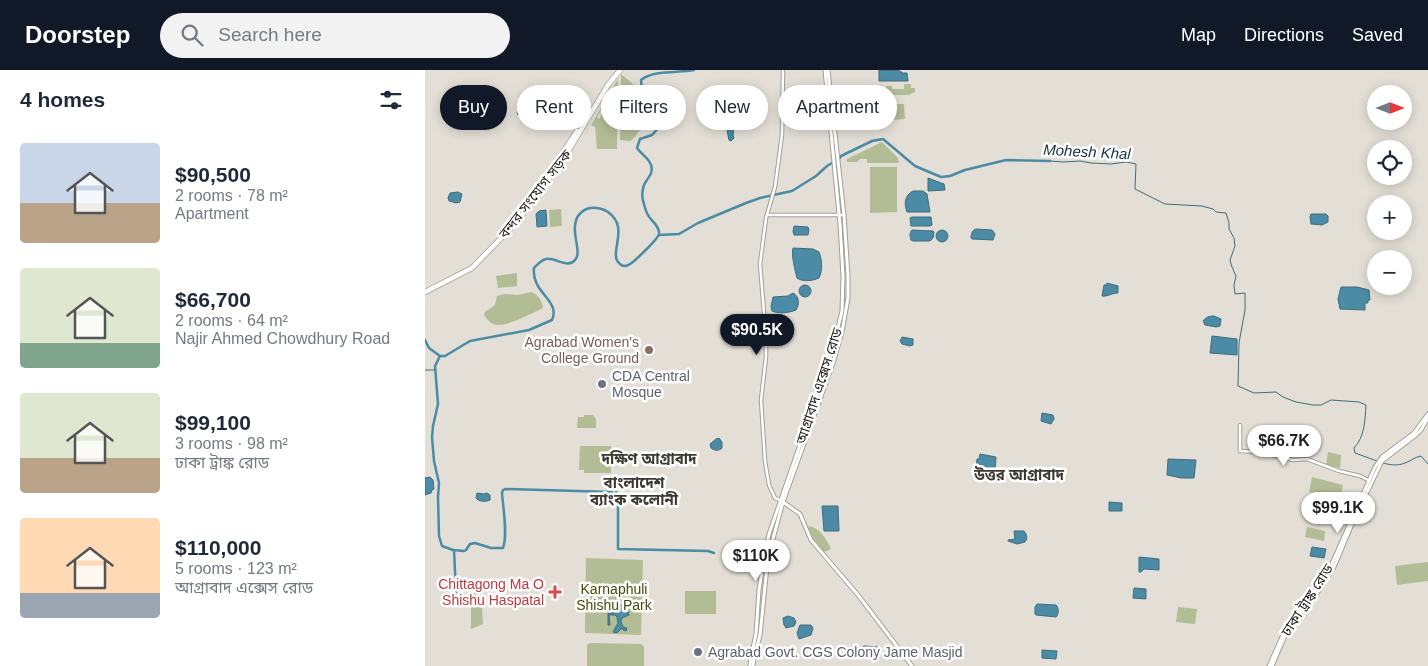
<!DOCTYPE html>
<meta charset="utf-8">
<style>
body{margin:0;font-family:Arial,"Noto Sans Bengali",sans-serif;background:#f2f2f3;color:#1f2937;height:100vh;display:flex;flex-direction:column;font-size:19px;white-space:nowrap}
*{box-sizing:border-box;margin:0}
p{font-size:16px;color:#747a83}
.icon{flex:none;width:28px;height:28px;fill:none;stroke:currentColor;stroke-width:2;stroke-linecap:round;stroke-linejoin:round}
.map{position:relative;flex:1;overflow:hidden}
.panel{display:flex;flex-direction:column;background:#fff;width:425px}
.panel>*{flex:none}
.banner{position:absolute;left:15px;top:15px;width:475px;height:45px;display:flex;gap:10px}
.needle{width:32px;rotate:90deg}
.fabs{position:absolute;left:942px;top:15px;display:grid;gap:10px}
.fabs a{display:grid;place-items:center;width:45px;height:45px;border-radius:50%;background:#fff;box-shadow:0 2px 12px #0003;font-size:25px}
.price{position:absolute;translate:-50% -42px;padding:0 11px;border-radius:18px;background:#fff;color:#222;font-size:16px;line-height:32px;filter:drop-shadow(0 1px 2px #0008)}
.price::after{content:'';position:absolute;left:50%;top:30px;width:15px;height:11px;margin-left:-8px;background:inherit;clip-path:polygon(0 0,100% 0,50% 100%)}
.price.on{background:#111827;color:#fff}
ul{padding:0;list-style:none}
li{display:flex;align-items:center;gap:15px;height:125px;padding:0 20px}
li span{display:grid;place-items:center;flex:none;width:140px;height:100px;border-radius:5px;color:#555}
li>.icon{margin-inline-start:auto}
span .icon{width:60px;height:60px;fill:#fffc;stroke-width:1}
li b{font-size:21px}
h2{display:flex;justify-content:space-between;align-items:center;height:60px;padding:0 20px;font-size:21px}
.tag{padding:0 18px;border-radius:22px;background:#fff;box-shadow:0 2px 12px #0003;font-size:18px;line-height:45px}
.tag.on{background:#111827;color:#fff}
header{display:flex;align-items:center;gap:30px;box-sizing:border-box;height:70px;padding:0 25px;background:#111827;color:#fff}
header strong{font-size:24px}
nav{display:flex;gap:28px;margin-inline-start:auto;font-size:18px}
.search{width:350px;height:45px;background:#f2f2f3;display:flex;align-items:center;gap:12px;box-sizing:border-box;padding:0 18px;border-radius:28px;color:#747a83;font-size:19px}
main{display:flex;flex:1;min-height:0}
.map>svg:first-child{display:block}
.green{fill:#b2bd96;fill-rule:evenodd}
.water{fill:#4b8ba6;stroke:#3f6c7e}
.lines{fill:none;stroke-linecap:round;stroke-linejoin:round}
.stream{stroke:#3f6c7e;stroke-width:1}
.canal{stroke:#4b8ba6;stroke-width:2.5}
.tertiary-casing{stroke:#a29f96;stroke-width:4.5}
.secondary-casing{stroke:#a29f96;stroke-width:5}
.trunk-casing{stroke:#a29f96;stroke-width:6}
.tertiary{stroke:#fff;stroke-width:2.5}
.secondary{stroke:#fff;stroke-width:3}
.trunk{stroke:#fff;stroke-width:4.5}
.education-dot{fill:#8d6e63;stroke:#fff;stroke-width:2}
.worship-dot{fill:#6b7280;stroke:#fff;stroke-width:2}
.health-dot{fill:#e0444e;stroke:#fff;stroke-width:2}
.labels{text-anchor:middle;stroke-width:5;stroke-linejoin:round;paint-order:stroke}
.street-label{font-size:14px;fill:#24221f;stroke:#fff}
.education-label{font-size:14px;fill:#785e54;stroke:#fff;text-anchor:end}
.worship-label{font-size:14px;fill:#5b616d;stroke:#fff;text-anchor:start}
.health-label{font-size:14px;fill:#be3a42;stroke:#fff;text-anchor:end}
.park-label{font-size:14px;fill:#404d0d;stroke:#fff}
.water-label{font-size:15px;font-style:italic;fill:#11303d;stroke:#fff}
.neighbourhood-label{font-size:15px;font-weight:bold;fill:#3c3932;stroke:#fff}
</style>
<header>
<strong>Doorstep</strong>
<div class="search"><svg class="icon" aria-label="search" viewBox="0 0 24 24"><circle cx="10" cy="10" r="6"/><path d="M15 15l6 6"/></svg>Search here</div>
<nav><a>Map</a><a>Directions</a><a>Saved</a></nav>
</header>
<main>
<section class="panel">
<h2>4 homes<svg class="icon" aria-label="filters" viewBox="0 0 24 24"><path d="M4 7h16M4 17h16"/><circle cx="9" cy="7" r="2"/><circle cx="15" cy="17" r="2"/></svg></h2>
<ul>
<li><span style="background:linear-gradient(#c9d6e8 60%,#b9a48a 0)"><svg class="icon" aria-label="home" viewBox="0 0 24 24"><path d="M3 11l9-7 9 7M6 9v11h12V9"/></svg></span><div><b>$90,500</b><p>2 rooms · 78 m²</p><p>Apartment</p></div></li>
<li><span style="background:linear-gradient(#dfe7d0 75%,#7fa58c 0)"><svg class="icon" aria-label="home" viewBox="0 0 24 24"><path d="M3 11l9-7 9 7M6 9v11h12V9"/></svg></span><div><b>$66,700</b><p>2 rooms · 64 m²</p><p>Najir Ahmed Chowdhury Road</p></div></li>
<li><span style="background:linear-gradient(#dfe7d0 65%,#b9a48a 0)"><svg class="icon" aria-label="home" viewBox="0 0 24 24"><path d="M3 11l9-7 9 7M6 9v11h12V9"/></svg></span><div><b>$99,100</b><p>3 rooms · 98 m²</p><p>ঢাকা ট্রাঙ্ক রোড</p></div></li>
<li><span style="background:linear-gradient(#ffd9b3 75%,#9aa5b1 0)"><svg class="icon" aria-label="home" viewBox="0 0 24 24"><path d="M3 11l9-7 9 7M6 9v11h12V9"/></svg></span><div><b>$110,000</b><p>5 rooms · 123 m²</p><p>আগ্রাবাদ এক্সেস রোড</p></div></li>
</ul>
</section>
<div class="map">
<svg width="1003" height="596" viewBox="0 0 1003 596">
<rect width="100%" height="100%" fill="#e3dfd6"/>
<!-- green -->
<g class="green">
<polygon points="196,4 215,20 234,32 238,36 238,40 232,50 224,57 214,61 208,69 205,71 195,70"/>
<path d="M 193,9 L 192,79 L 172,79 L 170,57 L 166,55 ZM 188,20 L 190,21 L 174,49 L 172,47 Z"/>
<polygon points="479,14 486,14 486,18 490,18 490,22 484,25 461,25 461,16 467,16 467,19 479,19"/>
<polygon points="465,34 479,34 480,49 465,50"/>
<polygon points="457,72 473,88 474,93 442,93 442,89 435,89 432,92 422,92 422,89"/>
<polygon points="445,97 472,97 472,142 445,143"/>
<polygon points="136,139 137,156 125,157 124,140"/>
<polygon points="92,203 92,216 73,218 71,206"/>
<path d="M 106,222 C 113,224 117,231 118,238 C 107,243 79,259 68,254 C 64,252 61,248 59,245 L 60,242 L 70,235 L 72,226 L 79,224 L 93,225 Z"/>
<polygon points="159,345 168,345 171,349 171,358 152,358 153,347 159,347"/>
<polygon points="155,376 186,376 186,403 159,403 159,400 154,400"/>
<polygon points="903,382 916,385 915,398 901,395"/>
<polygon points="887,407 918,415 915,429 884,422"/>
<path d="M 383,456 C 394,457 401,468 406,479 L 399,482 L 388,468 Z"/>
<polygon points="882,457 900,461 899,471 880,467"/>
<polygon points="161,488 218,490 216,565 160,563"/>
<polygon points="1003,492 1003,511 972,515 970,496"/>
<rect x="260" y="521" width="31" height="23"/>
<polygon points="46,523 56,523 58,554 46,559"/>
<polygon points="753,537 772,539 770,554 751,552"/>
<polygon points="165,573 216,574 219,577 219,596 162,596 162,575"/>
</g>
<!-- water -->
<g class="water">
<polygon points="454,0 473,0 478,3 482,3 483,11 454,11"/>
<polygon points="105,28 113,35 110,36 109,43 93,45 92,42"/>
<polygon points="304,52 309,57 308,65 309,68 306,71 304,70 301,55"/>
<polygon points="503,108 519,114 520,120 503,121"/>
<path d="M 488,121 L 498,121 L 502,124 L 505,142 L 482,142 C 479,134 479,126 488,121 Z"/>
<polygon points="33,122 37,124 35,132 31,133 24,131 23,128 25,123"/>
<polygon points="121,140 122,156 112,157 111,144 114,141"/>
<polygon points="886,144 901,144 903,146 903,152 897,155 886,154 885,147"/>
<polygon points="487,147 506,147 507,155 505,156 486,156 485,148"/>
<polygon points="369,156 383,157 384,160 383,165 369,165 368,161"/>
<path d="M 551,159 L 567,160 L 570,164 L 568,170 L 547,169 L 546,168 C 546,164 547,160 551,159 Z"/>
<circle cx="517" cy="166" r="6"/>
<path d="M 487,160 L 508,161 L 509,162 L 508,168 L 505,171 L 488,171 L 486,170 C 485,167 484,163 487,160 Z"/>
<path d="M 368,178 L 388,179 L 394,182 C 397,190 398,200 394,208 C 388,211 377,212 372,208 C 370,200 366,185 368,178 Z"/>
<path d="M 682,213 L 693,216 L 693,223 C 687,223 682,227 677,226 L 679,215 L 681,215 Z"/>
<circle cx="380" cy="221" r="6"/>
<polygon points="916,217 932,217 944,220 945,230 943,230 943,233 940,233 940,240 915,239 913,229"/>
<path d="M 368,223 C 374,226 375,234 371,240 C 364,243 354,244 347,241 L 346,236 L 348,227 L 363,226 Z"/>
<polygon points="351,246 359,246 362,248 362,251 354,254 347,252 347,247"/>
<path d="M 789,246 L 796,249 L 795,256 L 791,257 L 780,255 L 778,251 C 781,247 784,246 789,246 Z"/>
<polygon points="787,266 812,269 812,285 785,283"/>
<polygon points="477,267 488,269 488,275 485,276 477,274 475,271"/>
<polygon points="617,343 628,345 629,349 626,354 616,351"/>
<path d="M 294,368 L 297,372 L 297,378 C 294,381 290,381 286,378 L 285,374 L 291,369 Z"/>
<polygon points="847,368 857,370 861,372 861,379 853,381 852,383 841,380 843,369"/>
<polygon points="555,384 571,387 570,401 551,398 552,389 554,389"/>
<polygon points="743,389 771,390 769,408 756,408 742,405"/>
<polygon points="5,407 8,410 9,419 7,420 6,423 0,425 0,408"/>
<path d="M 52,423 L 59,424 L 62,423 L 65,425 L 65,430 C 61,432 54,432 51,428 Z"/>
<polygon points="684,432 697,433 697,441 684,441"/>
<polygon points="397,436 413,436 414,461 399,461"/>
<path d="M 589,461 L 599,461 C 602,465 603,468 600,472 L 592,474 L 583,471 L 583,470 L 590,469 Z"/>
<polygon points="887,477 901,479 899,488 885,486"/>
<polygon points="714,487 734,489 734,500 719,499 716,502 714,502"/>
<polygon points="709,518 721,519 721,529 708,528"/>
<polygon points="189,534 203,536 202,539 204,545 197,548 196,552 198,557 202,558 201,561 198,560 197,558 192,563 188,562 193,553 192,547 190,545 184,545 185,555 183,555 183,543 189,543 186,536"/>
<path d="M 612,534 L 631,535 C 634,538 634,544 631,547 L 611,545 L 610,544 L 610,537 Z"/>
<polygon points="363,546 369,548 371,552 369,556 361,558 359,555 358,548"/>
<polygon points="375,555 386,555 388,558 386,565 374,569 372,563"/>
<path d="M 439,576 L 453,577 L 451,585 C 446,587 439,586 435,581 L 435,579 Z"/>
<polygon points="617,580 632,581 631,589 617,588"/>
</g>
<g class="lines">
<!-- stream -->
<g class="stream">
<path d="M 625,91 L 638,92 L 655,91 L 666,93 L 686,94 L 701,92 L 711,94 L 710,119 L 740,134 L 777,136 L 788,139 L 791,142 L 801,143 L 804,153 L 804,159 L 809,168 L 810,176 L 805,190 L 807,197 L 811,206 L 809,215 L 810,224 L 820,223 L 820,240 L 814,273 L 813,316 L 829,323 L 851,322 L 858,327 L 871,332 L 888,335 L 896,335 L 906,330 L 934,332 L 941,335 C 940,349 940,367 929,378 L 930,383 L 952,391"/>
<polyline points="0,300 11,300"/>
<path d="M 958,393 C 965,395 973,396 980,393 C 986,391 990,387 996,386 L 1003,394"/>
</g>
<!-- canal -->
<g class="canal">
<polyline points="234,165 254,164 273,153 321,133 335,128 367,121 391,106 402,96 415,88 416,86 447,71 458,69 490,96 516,107 525,106 540,100 581,90 625,91"/>
<path d="M 0,270 L 4,278 L 15,286 L 20,286 L 45,271 L 104,260 L 127,250 C 136,230 106,223 109,198 C 112,195 116,190 121,189 C 130,187 143,199 150,190 C 158,182 144,161 153,146 C 156,142 160,139 165,138 C 171,137 179,139 183,142 C 206,158 182,184 195,194 C 198,197 202,196 205,194 C 210,191 233,169 234,164 C 235,156 226,151 223,145 C 221,142 220,138 219,134 C 217,129 217,121 219,115 C 222,108 229,104 226,95 C 224,88 216,84 212,78 L 215,69 L 227,65 L 236,55 L 241,46 L 243,38 L 240,31 L 223,25 L 217,19 L 216,10 C 228,0 253,3 269,0"/>
<path d="M 15,286 L 10,296 L 13,334 L 8,356 L 7,367 L 9,391 L 14,413 L 13,427 L 14,466 L 17,476 L 28,480 L 39,481 L 41,480 L 45,474 L 50,473 L 66,478 L 78,478 C 83,465 78,437 77,423 L 78,420 L 80,419 L 187,422"/>
<polyline points="191,422 193,425 193,479 283,481 289,483"/>
<polyline points="29,480 31,522"/>
</g>
<!-- tertiary casing -->
<g class="tertiary-casing">
<g id="tertiary">
<polyline points="343,145 419,145"/>
<polyline points="815,355 815,381 834,382 868,390 882,389 914,401 935,406 943,410"/>
<polyline points="355,430 350,428 344,415 340,391 336,330 341,287 341,267 335,194 341,148 350,117 357,65 358,0"/>
</g>
</g>
<!-- secondary casing -->
<g class="secondary-casing">
<g id="secondary">
<polyline points="358,432 375,444 386,470 433,525 487,596"/>
<polyline points="325,596 326,587 331,564 334,520 339,487 344,464 401,300 409,274 417,241 418,206 415,154 400,0"/>
<polyline points="328,596 329,588 335,565 343,487 358,432 408,293 417,262 423,228 423,206 419,145 403,0"/>
<polyline points="844,596 861,558 869,546 897,512 905,498 950,397 957,387 989,363 1003,344"/>
<polyline points="847,596 863,559 876,542 891,525 909,497 930,447 957,391 991,365 996,360 1003,348"/>
</g>
</g>
<!-- trunk casing -->
<g class="trunk-casing">
<g id="trunk">
<polyline points="137,84 152,61"/>
<polyline points="0,222 47,198 83,161 102,139 142,83 183,15 195,0"/>
</g>
</g>
<!-- tertiary -->
<use href="#tertiary" class="tertiary"/>
<!-- secondary -->
<use href="#secondary" class="secondary"/>
<!-- trunk -->
<use href="#trunk" class="trunk"/>
</g>
<!-- markers -->
<circle class="education-dot" cx="224" cy="280" r="5"/>
<g class="worship-dot">
<circle cx="177" cy="314" r="5"/>
<circle cx="273" cy="582" r="5"/>
</g>
<path class="health-dot" d="M127.5 514.5h5v5h5v5h-5v5h-5v-5h-5v-5h5z"/>
<g class="labels">
<!-- street labels -->
<g class="street-label">
<text transform="translate(110 124) rotate(-52)" y="5">বন্দর সংযোগ সড়ক</text>
<text transform="translate(394 316) rotate(-72)" y="5">আগ্রাবাদ এক্সেস রোড</text>
<text transform="translate(882 530) rotate(-57)" y="5">ঢাকা ট্রাঙ্ক রোড</text>
</g>
<!-- education labels -->
<g class="education-label">
<text x="214" y="277">Agrabad Women's<tspan x="214" dy="16">College Ground</tspan></text>
</g>
<!-- worship labels -->
<g class="worship-label">
<text x="187" y="311">CDA Central<tspan x="187" dy="16">Mosque</tspan></text>
<text x="283" y="587">Agrabad Govt. CGS Colony Jame Masjid</text>
</g>
<!-- health labels -->
<g class="health-label">
<text x="119" y="519">Chittagong Ma O<tspan x="119" dy="16">Shishu Haspatal</tspan></text>
</g>
<!-- park labels -->
<g class="park-label">
<text x="189" y="524">Karnaphuli<tspan x="189" dy="16">Shishu Park</tspan></text>
</g>
<!-- water labels -->
<g class="water-label">
<text transform="translate(662 82) rotate(3)" y="5">Mohesh Khal</text>
</g>
<!-- neighbourhood labels -->
<g class="neighbourhood-label">
<text x="224" y="394">দক্ষিণ আগ্রাবাদ</text>
<text x="594" y="410">উত্তর আগ্রাবাদ</text>
<text x="209" y="418">বাংলাদেশ<tspan x="209" dy="17">ব্যাংক কলোনী</tspan></text>
</g>
</g>
</svg>
<div class="fabs">
<a><svg class="needle" viewBox="-14 -14 28 28"><path d="M0-13l5 13h-10z" fill="#e53935"/><path d="M0 13l5-13h-10z" fill="#747a83"/></svg></a>
<a><svg class="icon" aria-label="locate" viewBox="0 0 24 24"><circle cx="12" cy="12" r="6"/><path d="M12 2v4M12 18v4M2 12h4M18 12h4"/></svg></a>
<a>+</a>
<a>−</a>
</div>
<b class="price on" style="left:332px;top:286px">$90.5K</b>
<b class="price" style="left:859px;top:397px">$66.7K</b>
<b class="price" style="left:913px;top:464px">$99.1K</b>
<b class="price" style="left:331px;top:512px">$110K</b>
<div class="banner">
<a class="tag on">Buy</a>
<a class="tag">Rent</a>
<a class="tag">Filters</a>
<a class="tag">New</a>
<a class="tag">Apartment</a>
</div>
</div>
</main>
